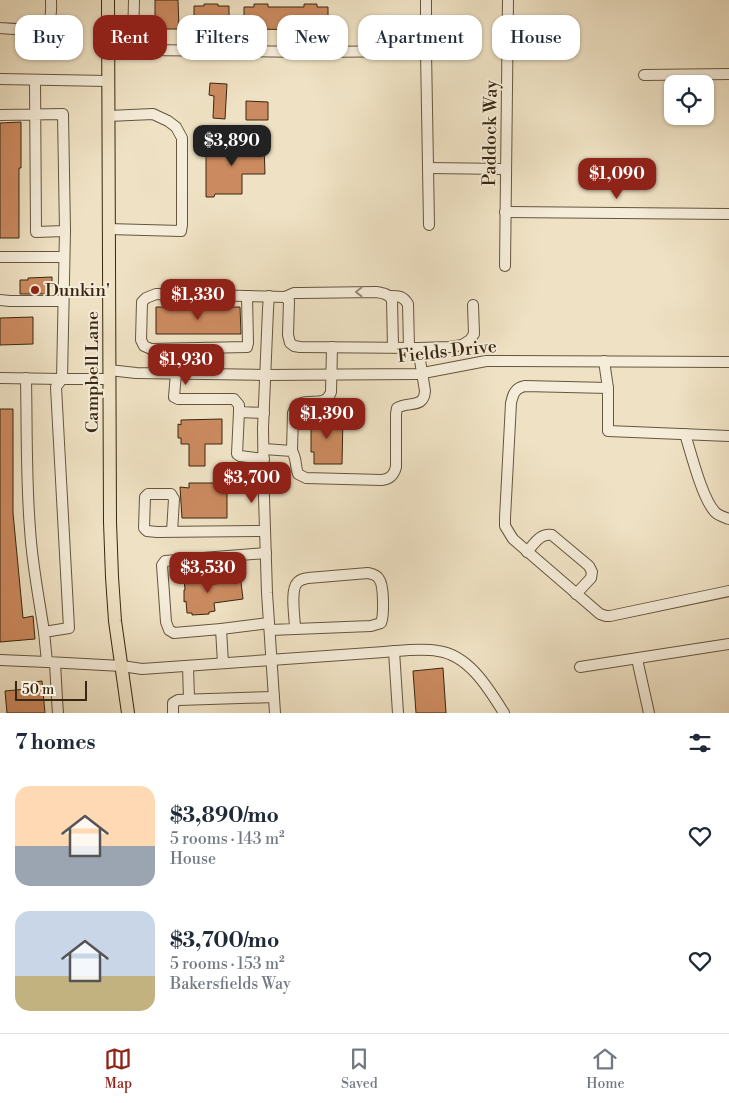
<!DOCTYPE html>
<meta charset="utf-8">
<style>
body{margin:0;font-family:"Libre Bodoni",serif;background:#f6f6f7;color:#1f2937;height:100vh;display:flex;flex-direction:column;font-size:19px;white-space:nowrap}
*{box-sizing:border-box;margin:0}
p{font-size:16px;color:#747a83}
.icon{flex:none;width:28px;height:28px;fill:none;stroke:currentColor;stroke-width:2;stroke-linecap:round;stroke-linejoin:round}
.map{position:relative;height:713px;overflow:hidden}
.drawer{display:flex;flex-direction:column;background:#fff;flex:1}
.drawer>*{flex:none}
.banner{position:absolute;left:15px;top:15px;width:700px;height:45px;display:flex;gap:10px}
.tools{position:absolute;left:664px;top:75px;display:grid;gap:10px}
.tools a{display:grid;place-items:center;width:50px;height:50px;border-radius:10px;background:#fff;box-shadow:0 1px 4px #0004;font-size:25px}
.scale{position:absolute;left:15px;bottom:12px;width:72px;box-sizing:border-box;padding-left:5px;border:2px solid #392711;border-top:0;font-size:14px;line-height:18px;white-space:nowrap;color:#392711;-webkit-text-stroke:4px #f5ecd9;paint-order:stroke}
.price{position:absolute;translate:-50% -42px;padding:0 11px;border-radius:10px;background:#8f2418;color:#fff;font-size:16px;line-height:32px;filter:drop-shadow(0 1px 2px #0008)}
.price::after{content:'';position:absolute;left:50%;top:30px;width:15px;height:11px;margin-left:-8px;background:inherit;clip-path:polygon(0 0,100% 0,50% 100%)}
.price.current{background:#222;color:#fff}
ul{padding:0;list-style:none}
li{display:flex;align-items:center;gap:15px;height:125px;padding:0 15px}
li span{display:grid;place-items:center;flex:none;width:140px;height:100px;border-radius:15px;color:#555}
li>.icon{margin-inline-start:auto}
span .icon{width:60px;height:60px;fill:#fffc;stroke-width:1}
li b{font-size:21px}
h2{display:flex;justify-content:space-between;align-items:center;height:60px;padding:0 15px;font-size:21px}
.pill{padding:0 18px;border-radius:15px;background:#fff;box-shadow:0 1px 4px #0004;font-size:18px;line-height:45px}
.pill.current{background:#8f2418;color:#fff}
.tab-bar{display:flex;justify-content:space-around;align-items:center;height:70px;border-top:1px solid #e0e1e3;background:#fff;font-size:14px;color:#747a83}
.tab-bar a{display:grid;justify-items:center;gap:2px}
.tab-bar .current{color:#8f2418}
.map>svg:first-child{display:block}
.building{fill:#cb8a5f;stroke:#392711}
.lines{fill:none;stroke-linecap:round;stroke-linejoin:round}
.minor-casing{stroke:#66563e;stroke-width:12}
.major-casing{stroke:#392711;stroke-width:14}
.minor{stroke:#f5ecd9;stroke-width:10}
.major{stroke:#efe2c4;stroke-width:12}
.oneway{stroke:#978a75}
.poi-dot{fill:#8f2418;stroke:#f5ecd9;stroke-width:2}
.labels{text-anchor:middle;stroke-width:4;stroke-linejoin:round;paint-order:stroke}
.street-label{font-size:18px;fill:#392711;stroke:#f5ecd9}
.poi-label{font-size:18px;fill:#392711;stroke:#f5ecd9;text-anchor:start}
</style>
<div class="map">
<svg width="729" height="713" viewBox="0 0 729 713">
<rect width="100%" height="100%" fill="#efe2c4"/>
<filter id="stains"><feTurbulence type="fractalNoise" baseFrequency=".004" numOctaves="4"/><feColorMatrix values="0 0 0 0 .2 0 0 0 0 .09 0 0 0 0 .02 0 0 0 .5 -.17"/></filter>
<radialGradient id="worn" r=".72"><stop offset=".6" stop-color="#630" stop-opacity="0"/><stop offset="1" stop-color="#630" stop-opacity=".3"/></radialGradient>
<!-- building -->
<g class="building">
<polygon points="155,0 178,0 179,29 155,29"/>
<polygon points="204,4 218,4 218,6 229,6 229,29 194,29 194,6 204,6"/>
<polygon points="254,4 268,4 268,7 304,7 304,4 317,4 317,7 328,7 328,30 244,29 244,7 254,7"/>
<polygon points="210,83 227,84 225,119 213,118 214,96 209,95"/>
<polygon points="246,101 268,102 268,120 246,120"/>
<polygon points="21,122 21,168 19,168 19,238 0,238 0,123"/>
<polygon points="264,145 265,174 242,174 242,194 215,194 214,197 206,197 206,146"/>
<polygon points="52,277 52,286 49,286 49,294 20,294 20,280 28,280 28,278"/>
<polygon points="156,307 240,307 241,334 156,334"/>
<polygon points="33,317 33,344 0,345 0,318"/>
<polygon points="0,409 13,409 13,513 23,618 33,616 35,639 0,642"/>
<polygon points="311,417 343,417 342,464 314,464 314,452 311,452"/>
<polygon points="222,419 222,444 205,444 205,466 189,466 189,444 181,444 181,438 178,438 178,424 181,425 181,420"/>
<polygon points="189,483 227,483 227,518 182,518 180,487 189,488"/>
<polygon points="206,574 207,576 212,576 213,584 241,582 243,599 214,603 215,611 209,612 209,614 192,615 192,613 187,613 186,601 184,602 184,590 185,590 184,578 191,577 191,575"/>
<polygon points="443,668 446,713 416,713 413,671"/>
<polygon points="42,681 45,713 7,713 5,691 26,689 26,683"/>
</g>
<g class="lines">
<!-- minor casing -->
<g class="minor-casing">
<g id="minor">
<polyline points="134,0 133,42 144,50 309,52 426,51"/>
<polyline points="426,0 426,51 429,225"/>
<path d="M 0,28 C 13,29 42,33 49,20 C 52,15 51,6 51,0"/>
<polyline points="644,75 729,74"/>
<polyline points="0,79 108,81"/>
<polyline points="0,115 1,115 63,114 65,231 36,232 35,80"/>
<polyline points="108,116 153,114 168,121 176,127 182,138 182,225 181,231 108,229"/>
<polyline points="428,168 506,169"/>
<polyline points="505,212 729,214"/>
<polyline points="65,231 62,379 109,379"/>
<polyline points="0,257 64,257"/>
<polyline points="505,266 508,0"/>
<polyline points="269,296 268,309 263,428 264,497 267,593 275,713"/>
<path d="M 390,296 C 399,296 403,296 408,304 L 409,348"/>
<path d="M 285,297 L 294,293 L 300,293 L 376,292 C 383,293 389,294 392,300 L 393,347"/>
<polyline points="0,300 10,301 63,301"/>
<polyline points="198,348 151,349 144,346 141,340 142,302 146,298 156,294 247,296"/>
<polyline points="604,361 608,388"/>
<polyline points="109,370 136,373 265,375 418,374 486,361 729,362"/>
<polyline points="176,373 174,397 178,399 234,399 239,405 239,412 264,413"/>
<polyline points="198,373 198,348 247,347 248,343 247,296 285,297 289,301 288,335 290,343 294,346 300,347 418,348 450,347 462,345 470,340 474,334 473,305"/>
<polyline points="0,378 62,379"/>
<path d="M 26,378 C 27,429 26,479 30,529 C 32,564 39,598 44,632"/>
<path d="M 62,379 L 56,387 L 69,628 L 44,632 L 47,662 L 122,666 L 142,669 L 384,652 C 401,651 420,648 438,651 C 469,655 489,689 504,713"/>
<polyline points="239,412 237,454 240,456 264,459"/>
<path d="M 685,434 C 691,453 702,498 715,512 C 719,516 724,517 729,519"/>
<path d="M 729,436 L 608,431 L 608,388 L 525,386 C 515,388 513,394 511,403 L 505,518 L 505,526 L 513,539 L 600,614 L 606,616 L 610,616 L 729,591"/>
<path d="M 264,449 L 292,451 C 297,459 295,466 298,474 L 306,478 L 382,480 C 390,479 394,475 396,467 L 396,414 L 397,408 C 408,401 424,409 425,391 L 418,348"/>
<path d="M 292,451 L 293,413 C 301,391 324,412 331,392 L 332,347"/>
<polyline points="172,532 174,499 171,494 148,494 145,497 144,528 147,531 157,532 265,531"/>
<path d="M 527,552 C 535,543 540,533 552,535 L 589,566 L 592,572 L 591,578 L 576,594"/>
<polyline points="221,629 269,623"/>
<path d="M 270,630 L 371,626 L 381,623 C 384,616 384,585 379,579 C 377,575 372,574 368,573 L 308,578 C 304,579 300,579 297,583 C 290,591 295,618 295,629"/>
<polyline points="394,651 398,713"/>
<polyline points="637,659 649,713"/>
<polyline points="0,660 47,662"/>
<polyline points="55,663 57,699 58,713"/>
<polyline points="223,663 221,629 174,633 169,630 166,622 162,565 165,561 266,553"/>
<polyline points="188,666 189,699"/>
<polyline points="580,667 729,644"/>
<polyline points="173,713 173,703 178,700 274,697"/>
</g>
</g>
<!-- major casing -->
<g class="major-casing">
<polyline id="major" points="108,0 110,522 112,577 115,621 128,713"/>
</g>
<!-- minor -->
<use href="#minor" class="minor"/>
<!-- major -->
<use href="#major" class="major"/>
</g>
<!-- one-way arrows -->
<defs><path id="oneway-chevron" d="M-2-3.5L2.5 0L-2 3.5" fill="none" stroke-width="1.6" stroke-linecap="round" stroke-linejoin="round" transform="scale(1.25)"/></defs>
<use class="oneway" href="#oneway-chevron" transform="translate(359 292) rotate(179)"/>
<!-- markers -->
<circle class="poi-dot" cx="35" cy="290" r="5"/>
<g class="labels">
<!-- street labels -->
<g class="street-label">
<text transform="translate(490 133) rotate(-89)" y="6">Paddock Way</text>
<text transform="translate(447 351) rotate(-6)" y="6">Fields Drive</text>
<text transform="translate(92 372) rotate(-90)" y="6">Campbell Lane</text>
</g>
<!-- poi labels -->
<g class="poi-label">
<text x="45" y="296">Dunkin'</text>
</g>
</g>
<rect width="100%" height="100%" filter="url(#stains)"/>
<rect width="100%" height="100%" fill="url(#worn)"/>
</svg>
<div class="tools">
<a><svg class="icon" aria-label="locate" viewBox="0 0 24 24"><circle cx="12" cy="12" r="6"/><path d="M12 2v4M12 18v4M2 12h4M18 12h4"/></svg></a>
</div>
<div class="scale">50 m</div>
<b class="price current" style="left:232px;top:167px">$3,890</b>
<b class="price" style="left:617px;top:200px">$1,090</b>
<b class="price" style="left:198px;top:321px">$1,330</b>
<b class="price" style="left:186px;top:386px">$1,930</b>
<b class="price" style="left:327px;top:440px">$1,390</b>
<b class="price" style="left:252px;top:504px">$3,700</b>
<b class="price" style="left:208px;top:594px">$3,530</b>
<div class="banner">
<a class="pill">Buy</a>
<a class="pill current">Rent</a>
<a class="pill">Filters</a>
<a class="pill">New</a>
<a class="pill">Apartment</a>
<a class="pill">House</a>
</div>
</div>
<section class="drawer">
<h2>7 homes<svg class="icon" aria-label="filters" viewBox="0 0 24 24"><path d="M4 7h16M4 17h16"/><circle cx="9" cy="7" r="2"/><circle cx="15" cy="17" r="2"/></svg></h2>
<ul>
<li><span style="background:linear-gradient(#ffd9b3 60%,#9aa5b1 0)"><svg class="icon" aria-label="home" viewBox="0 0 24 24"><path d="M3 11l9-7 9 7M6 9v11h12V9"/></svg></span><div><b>$3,890/mo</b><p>5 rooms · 143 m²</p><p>House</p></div><svg class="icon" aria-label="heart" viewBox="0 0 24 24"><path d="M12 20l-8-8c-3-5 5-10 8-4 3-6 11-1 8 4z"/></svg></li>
<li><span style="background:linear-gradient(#c9d6e8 65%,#c2b280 0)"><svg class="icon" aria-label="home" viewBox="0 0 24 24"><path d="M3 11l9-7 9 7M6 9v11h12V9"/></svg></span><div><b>$3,700/mo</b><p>5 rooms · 153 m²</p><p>Bakersfields Way</p></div><svg class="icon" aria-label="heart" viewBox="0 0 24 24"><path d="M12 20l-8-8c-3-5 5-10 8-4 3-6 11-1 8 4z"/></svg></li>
</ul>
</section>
<nav class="tab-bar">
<a class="current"><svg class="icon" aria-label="map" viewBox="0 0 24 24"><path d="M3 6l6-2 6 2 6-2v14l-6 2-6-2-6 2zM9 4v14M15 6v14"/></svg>Map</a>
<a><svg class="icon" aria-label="saved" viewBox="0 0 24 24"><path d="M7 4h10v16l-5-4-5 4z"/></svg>Saved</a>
<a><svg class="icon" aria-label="home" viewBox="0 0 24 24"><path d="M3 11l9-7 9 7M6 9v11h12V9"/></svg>Home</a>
</nav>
